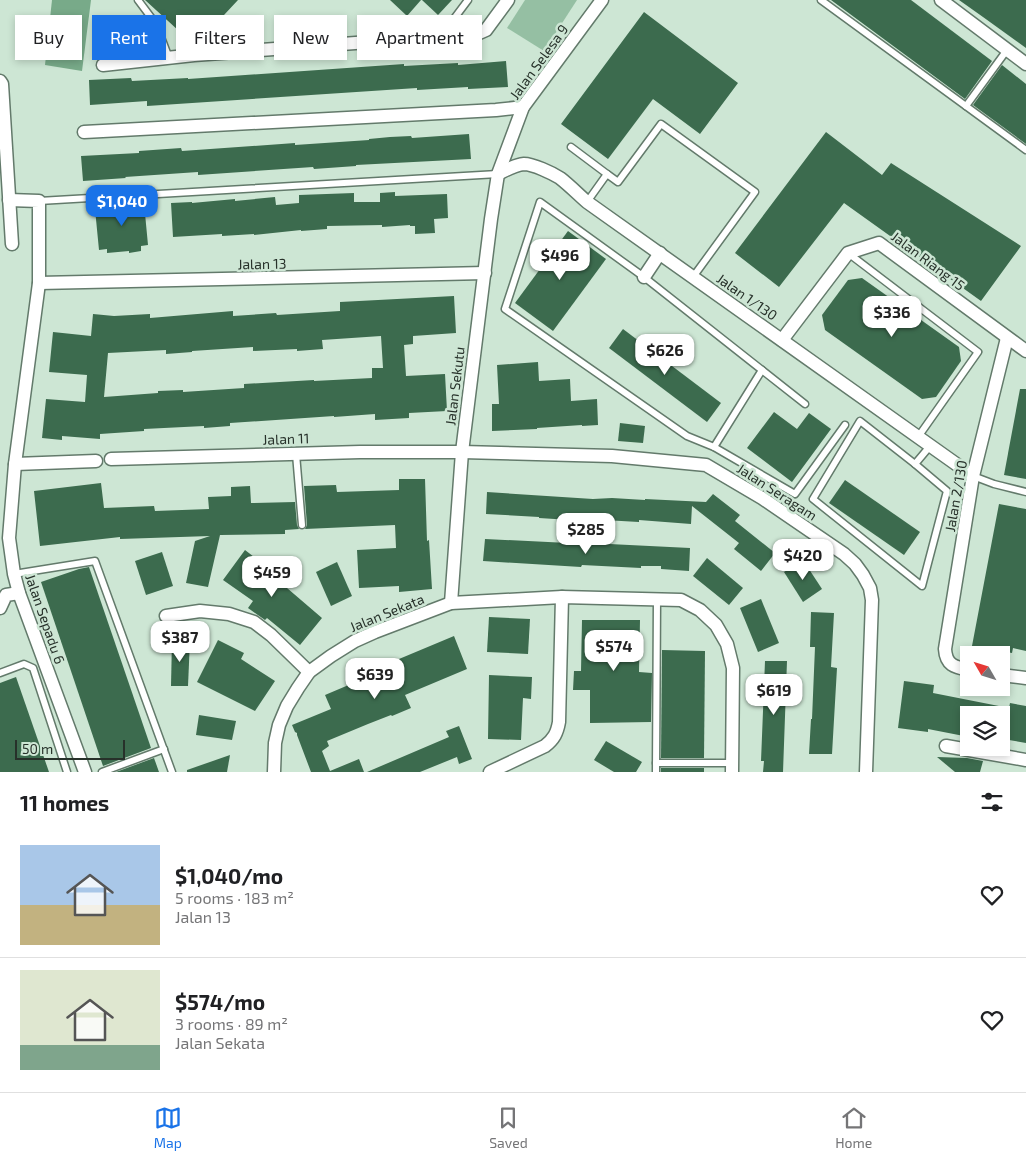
<!DOCTYPE html>
<meta charset="utf-8">
<style>
body{margin:0;font-family:"Exo 2",sans-serif;background:#f6f6f6;color:#202124;height:100vh;display:flex;flex-direction:column;font-size:19px;white-space:nowrap}
*{box-sizing:border-box;margin:0}
p{font-size:16px;color:#757577}
.icon{flex:none;width:28px;height:28px;fill:none;stroke:currentColor;stroke-width:2;stroke-linecap:round;stroke-linejoin:round}
.map{position:relative;height:772px;overflow:hidden}
.details{display:flex;flex-direction:column;background:#fff;flex:1}
.details>*{flex:none}
.top-card{position:absolute;left:15px;top:15px;width:500px;height:45px;display:flex;gap:10px}
.needle{width:32px;rotate:309deg}
.controls{position:absolute;left:960px;top:646px;display:grid;gap:10px}
.controls a{display:grid;place-items:center;width:50px;height:50px;border-radius:0px;background:#fff;box-shadow:0 2px 8px #0003;font-size:25px}
.scale{position:absolute;left:15px;bottom:12px;width:110px;box-sizing:border-box;padding-left:5px;border:2px solid #27312a;border-top:0;font-size:14px;line-height:18px;white-space:nowrap;color:#27312a;-webkit-text-stroke:4px #cde6d4;paint-order:stroke}
.price{position:absolute;translate:-50% -42px;padding:0 11px;border-radius:10px;background:#fff;color:#222;font-size:16px;line-height:32px;filter:drop-shadow(0 1px 2px #0008)}
.price::after{content:'';position:absolute;left:50%;top:30px;width:15px;height:11px;margin-left:-8px;background:inherit;clip-path:polygon(0 0,100% 0,50% 100%)}
.price.current{background:#1a73e8;color:#fff}
ul{padding:0;list-style:none}
li{display:flex;align-items:center;gap:15px;height:125px;padding:0 20px}
li+li{border-top:1px solid #e0e0e0}
li span{display:grid;place-items:center;flex:none;width:140px;height:100px;border-radius:0px;color:#555}
li>.icon{margin-inline-start:auto}
span .icon{width:60px;height:60px;fill:#fffc;stroke-width:1}
li b{font-size:21px}
h2{display:flex;justify-content:space-between;align-items:center;height:60px;padding:0 20px;font-size:21px}
.chip{padding:0 18px;border-radius:0px;background:#fff;box-shadow:0 2px 8px #0003;font-size:18px;line-height:45px}
.chip.current{background:#1a73e8;color:#fff}
.menu{display:flex;justify-content:space-around;align-items:center;height:70px;border-top:1px solid #e0e0e0;background:#fff;font-size:14px;color:#757577}
.menu a{display:grid;justify-items:center;gap:2px}
.menu .current{color:#1a73e8}
.map>svg:first-child{display:block}
.green{fill:#95bfa3}
.forest{fill:#78aa89}
.building{fill:#3c6b4e;fill-rule:evenodd}
.lines{fill:none;stroke-linecap:round;stroke-linejoin:round}
.lane-casing{stroke:#637a6b;stroke-width:9}
.street-casing{stroke:#637a6b;stroke-width:15}
.lane{stroke:#fff;stroke-width:6}
.street{stroke:#fff;stroke-width:12}
.labels{text-anchor:middle;stroke-width:5;stroke-linejoin:round;paint-order:stroke}
.street-label{font-size:14px;fill:#27312a;stroke:#cde6d4}
</style>
<div class="map">
<svg width="1026" height="772" viewBox="0 0 1026 772">
<rect width="100%" height="100%" fill="#cde6d4"/>
<!-- green -->
<polygon class="green" points="525,0 577,0 544,51 507,28"/>
<!-- forest -->
<polygon class="forest" points="52,0 91,0 82,71 45,65"/>
<!-- building -->
<g class="building">
<polygon points="145,0 238,0 210,30 194,15 179,31"/>
<polygon points="390,0 421,0 407,16"/>
<polygon points="422,0 452,0 438,15"/>
<polygon points="831,0 911,0 992,61 965,99"/>
<polygon points="959,0 1026,0 1026,48 983,17"/>
<polygon points="644,12 738,83 700,134 653,99 608,159 561,124"/>
<polygon points="506,61 508,87 468,89 468,87 417,90 417,88 147,106 147,101 90,105 89,80 131,78 132,81 188,78 188,79 404,64 404,66 458,63 458,65"/>
<polygon points="1002,65 1026,84 1026,144 973,105"/>
<polygon points="826,132 882,175 891,163 1021,246 981,301 844,203 779,287 735,253"/>
<polygon points="469,134 471,159 356,165 356,166 314,169 313,167 198,175 198,172 125,177 126,178 83,181 81,156 139,153 139,151 181,148 182,151 295,143 295,145 369,140 369,139 390,137 411,136 412,138"/>
<polygon points="395,192 395,196 447,194 448,218 434,219 435,233 415,234 415,226 410,226 410,225 382,227 382,225 327,226 327,229 301,231 301,230 254,235 254,234 222,236 222,234 173,237 171,203 192,202 192,203 235,199 235,201 275,197 276,205 299,203 299,195 354,193 354,202 380,202 380,193"/>
<polygon points="136,201 136,204 144,203 148,245 141,246 141,251 129,253 129,251 107,253 107,249 99,250 95,209 103,208 102,203"/>
<polygon points="568,231 606,259 553,331 515,303"/>
<polygon points="862,278 959,347 961,361 936,397 922,399 825,330 822,315 848,280"/>
<path d="M 454,296 L 456,333 L 413,336 L 413,344 L 404,345 L 406,376 L 445,374 L 447,411 L 409,413 L 409,418 L 375,420 L 375,414 L 334,417 L 334,416 L 230,423 L 230,426 L 204,428 L 204,426 L 144,429 L 144,431 L 100,434 L 100,439 L 62,436 L 62,440 L 42,438 L 46,399 L 85,402 L 87,375 L 49,372 L 53,332 L 91,336 L 93,314 L 114,316 L 150,314 L 150,318 L 233,311 L 233,316 L 276,313 L 277,315 L 340,311 L 340,302 ZM 381,336 L 383,368 L 372,368 L 372,378 L 314,381 L 314,380 L 244,384 L 244,388 L 183,392 L 183,390 L 158,391 L 158,393 L 104,397 L 108,353 L 166,350 L 166,354 L 192,352 L 192,351 L 253,347 L 253,351 L 297,349 L 297,351 L 323,349 L 322,340 Z"/>
<polygon points="623,329 721,403 707,422 609,348"/>
<polygon points="538,362 539,381 570,379 571,401 597,399 598,425 582,426 582,425 537,428 537,429 492,431 492,404 499,404 497,365"/>
<polygon points="1020,389 1026,389 1026,479 1004,475"/>
<polygon points="774,412 797,429 809,413 831,429 792,482 747,448"/>
<polygon points="620,423 645,426 643,443 618,441"/>
<polygon points="399,479 425,479 427,541 429,540 432,589 399,592 399,586 359,588 357,550 396,548 395,525 305,529 307,525 304,486 336,485 337,492 399,490"/>
<polygon points="845,480 920,532 904,555 829,503"/>
<polygon points="101,483 104,508 154,506 155,511 209,509 208,497 231,496 231,487 250,486 251,503 295,502 297,525 299,529 285,530 285,534 220,535 208,587 186,583 195,541 210,536 120,539 120,537 40,546 34,491"/>
<polygon points="487,492 593,499 612,498 645,500 645,499 706,502 713,494 740,515 735,521 775,553 761,571 734,549 739,543 692,506 691,524 639,520 639,522 586,519 586,521 539,518 539,517 486,514"/>
<polygon points="999,504 1026,509 1026,651 1013,648 1012,653 972,646"/>
<polygon points="485,539 588,544 589,543 690,548 689,571 661,569 661,566 641,566 641,568 582,565 581,567 483,561"/>
<polygon points="245,550 262,563 260,567 288,585 287,588 322,618 300,645 267,618 265,620 248,608 253,601 223,580"/>
<polygon points="162,552 173,586 146,595 135,561"/>
<polygon points="707,558 743,588 729,605 693,576"/>
<polygon points="803,560 822,589 803,602 784,572"/>
<polygon points="337,562 352,596 331,606 316,572"/>
<polygon points="89,567 151,748 103,766 41,582 79,569"/>
<polygon points="761,599 779,643 758,652 740,608"/>
<polygon points="811,612 834,613 831,667 837,668 832,754 809,754 811,719 812,719 815,647 810,647"/>
<polygon points="489,617 530,619 528,654 487,652"/>
<polygon points="582,620 640,620 639,672 652,673 651,722 590,723 590,690 573,690 574,671 581,671"/>
<polygon points="454,636 467,669 405,695 411,708 392,716 391,715 368,724 327,741 329,746 322,751 330,771 359,759 364,772 311,772 297,735 297,733 295,732 292,725 331,709 325,695 351,684 351,683 400,661 399,659"/>
<polygon points="172,640 190,640 188,686 171,686"/>
<polygon points="218,640 244,653 241,659 275,681 255,711 197,682"/>
<polygon points="662,650 705,651 704,758 661,758"/>
<polygon points="765,661 787,661 783,772 763,772 764,761 761,761"/>
<polygon points="489,675 532,677 531,699 523,698 521,740 488,739"/>
<polygon points="16,677 49,772 0,772 0,683"/>
<polygon points="904,681 934,685 933,693 1009,708 1010,703 1026,706 1026,743 1003,739 1008,715 969,715 969,737 928,729 928,732 898,728"/>
<polygon points="199,715 236,721 232,740 196,735"/>
<polygon points="459,726 472,759 459,764 457,757 420,772 367,772 449,737 446,731"/>
<polygon points="606,741 642,762 636,772 614,772 594,760"/>
<polygon points="230,755 227,772 187,772 187,770"/>
<polygon points="937,757 967,758 983,761 980,772 955,772"/>
<polygon points="154,758 159,772 116,772"/>
<rect x="661" y="768" width="43" height="4"/>
</g>
<g class="lines">
<!-- lane casing -->
<g class="lane-casing">
<g id="lane">
<polyline points="138,0 156,24 169,58"/>
<polyline points="821,0 1026,150"/>
<polyline points="441,36 468,0"/>
<polyline points="966,106 1007,50"/>
<polyline points="571,147 607,174"/>
<polyline points="39,201 498,174"/>
<polyline points="587,202 607,174 618,182 661,124 755,192 693,277"/>
<polyline points="848,253 978,352 918,437"/>
<polyline points="805,404 644,277 540,202 505,309 687,436 714,447 795,494 845,425"/>
<polygon points="860,421 915,464 947,491 922,586 813,499"/>
<polyline points="714,447 762,370"/>
<polyline points="296,454 302,525"/>
<polyline points="915,464 931,445"/>
<polyline points="973,476 994,484 1026,492"/>
<polyline points="14,574 95,561 172,772"/>
<polyline points="0,673 24,664 33,668 67,772"/>
<polyline points="656,763 732,763"/>
<polyline points="102,772 164,749"/>
<polyline points="656,772 657,598"/>
</g>
</g>
<!-- street casing -->
<g class="street-casing">
<g id="street">
<polyline points="941,0 1026,64"/>
<polyline points="103,65 194,55 477,34 486,30 508,0"/>
<polyline points="0,81 2,84 12,244"/>
<polyline points="84,132 496,110 523,107"/>
<path d="M 498,174 C 506,170 514,165 524,164 C 533,164 552,173 560,178 C 569,185 578,194 587,202 L 973,476"/>
<polyline points="9,200 39,201 39,283 15,464 9,538 14,574 19,593 85,772"/>
<polyline points="644,277 660,253"/>
<polyline points="39,283 485,273"/>
<polyline points="782,340 848,253 879,243 1026,351"/>
<polyline points="111,459 360,452 462,452 612,456 706,465 762,498 844,554 855,564 863,575 870,588 872,600 866,772"/>
<polyline points="15,464 96,461"/>
<polyline points="451,603 462,452 491,219 498,174 523,107 602,0"/>
<polyline points="0,608 6,595 19,593"/>
<polyline points="166,616 200,611 229,614 254,622 271,635 309,672"/>
<path d="M 969,670 C 954,667 946,665 945,649 L 973,476 L 1007,338"/>
<polyline points="1001,675 1026,678"/>
<polyline points="946,746 1026,760"/>
<polyline points="274,772 275,743 279,725 287,706 298,688 309,672 331,656 355,641 375,632 451,603 562,597 681,600 700,610 716,625 727,644 733,668 732,772"/>
<path d="M 490,772 L 545,746 C 554,739 557,733 559,722 L 562,597"/>
</g>
</g>
<!-- lane -->
<use href="#lane" class="lane"/>
<!-- street -->
<use href="#street" class="street"/>
</g>
<g class="labels">
<!-- street labels -->
<g class="street-label">
<text transform="translate(539 62) rotate(-54)" y="5">Jalan Selesa 9</text>
<text transform="translate(928 261) rotate(37)" y="5">Jalan Riang 15</text>
<text transform="translate(262 264) rotate(-1)" y="5">Jalan 13</text>
<text transform="translate(747 297) rotate(35)" y="5">Jalan 1/130</text>
<text transform="translate(455 386) rotate(-83)" y="5">Jalan Sekutu</text>
<text transform="translate(286 439) rotate(-2)" y="5">Jalan 11</text>
<text transform="translate(777 492) rotate(33)" y="5">Jalan Seragam</text>
<text transform="translate(956 496) rotate(-80)" y="5">Jalan 2/130</text>
<text transform="translate(387 613) rotate(-22)" y="5">Jalan Sekata</text>
<text transform="translate(45 619) rotate(71)" y="5">Jalan Sepadu 6</text>
</g>
</g>
</svg>
<div class="controls">
<a><svg class="needle" viewBox="-14 -14 28 28"><path d="M0-13l5 13h-10z" fill="#e53935"/><path d="M0 13l5-13h-10z" fill="#757577"/></svg></a>
<a><svg class="icon" aria-label="layers" viewBox="0 0 24 24"><path d="M12 4l9 5-9 5-9-5zM3 14l9 5 9-5"/></svg></a>
</div>
<div class="scale">50 m</div>
<b class="price current" style="left:122px;top:227px">$1,040</b>
<b class="price" style="left:560px;top:281px">$496</b>
<b class="price" style="left:892px;top:338px">$336</b>
<b class="price" style="left:665px;top:376px">$626</b>
<b class="price" style="left:586px;top:555px">$285</b>
<b class="price" style="left:803px;top:581px">$420</b>
<b class="price" style="left:272px;top:598px">$459</b>
<b class="price" style="left:180px;top:663px">$387</b>
<b class="price" style="left:614px;top:672px">$574</b>
<b class="price" style="left:375px;top:700px">$639</b>
<b class="price" style="left:774px;top:716px">$619</b>
<div class="top-card">
<a class="chip">Buy</a>
<a class="chip current">Rent</a>
<a class="chip">Filters</a>
<a class="chip">New</a>
<a class="chip">Apartment</a>
</div>
</div>
<section class="details">
<h2>11 homes<svg class="icon" aria-label="filters" viewBox="0 0 24 24"><path d="M4 7h16M4 17h16"/><circle cx="9" cy="7" r="2"/><circle cx="15" cy="17" r="2"/></svg></h2>
<ul>
<li><span style="background:linear-gradient(#a9c7e8 60%,#c2b280 0)"><svg class="icon" aria-label="home" viewBox="0 0 24 24"><path d="M3 11l9-7 9 7M6 9v11h12V9"/></svg></span><div><b>$1,040/mo</b><p>5 rooms · 183 m²</p><p>Jalan 13</p></div><svg class="icon" aria-label="heart" viewBox="0 0 24 24"><path d="M12 20l-8-8c-3-5 5-10 8-4 3-6 11-1 8 4z"/></svg></li>
<li><span style="background:linear-gradient(#dfe7d0 75%,#7fa58c 0)"><svg class="icon" aria-label="home" viewBox="0 0 24 24"><path d="M3 11l9-7 9 7M6 9v11h12V9"/></svg></span><div><b>$574/mo</b><p>3 rooms · 89 m²</p><p>Jalan Sekata</p></div><svg class="icon" aria-label="heart" viewBox="0 0 24 24"><path d="M12 20l-8-8c-3-5 5-10 8-4 3-6 11-1 8 4z"/></svg></li>
</ul>
</section>
<nav class="menu">
<a class="current"><svg class="icon" aria-label="map" viewBox="0 0 24 24"><path d="M3 6l6-2 6 2 6-2v14l-6 2-6-2-6 2zM9 4v14M15 6v14"/></svg>Map</a>
<a><svg class="icon" aria-label="saved" viewBox="0 0 24 24"><path d="M7 4h10v16l-5-4-5 4z"/></svg>Saved</a>
<a><svg class="icon" aria-label="home" viewBox="0 0 24 24"><path d="M3 11l9-7 9 7M6 9v11h12V9"/></svg>Home</a>
</nav>
